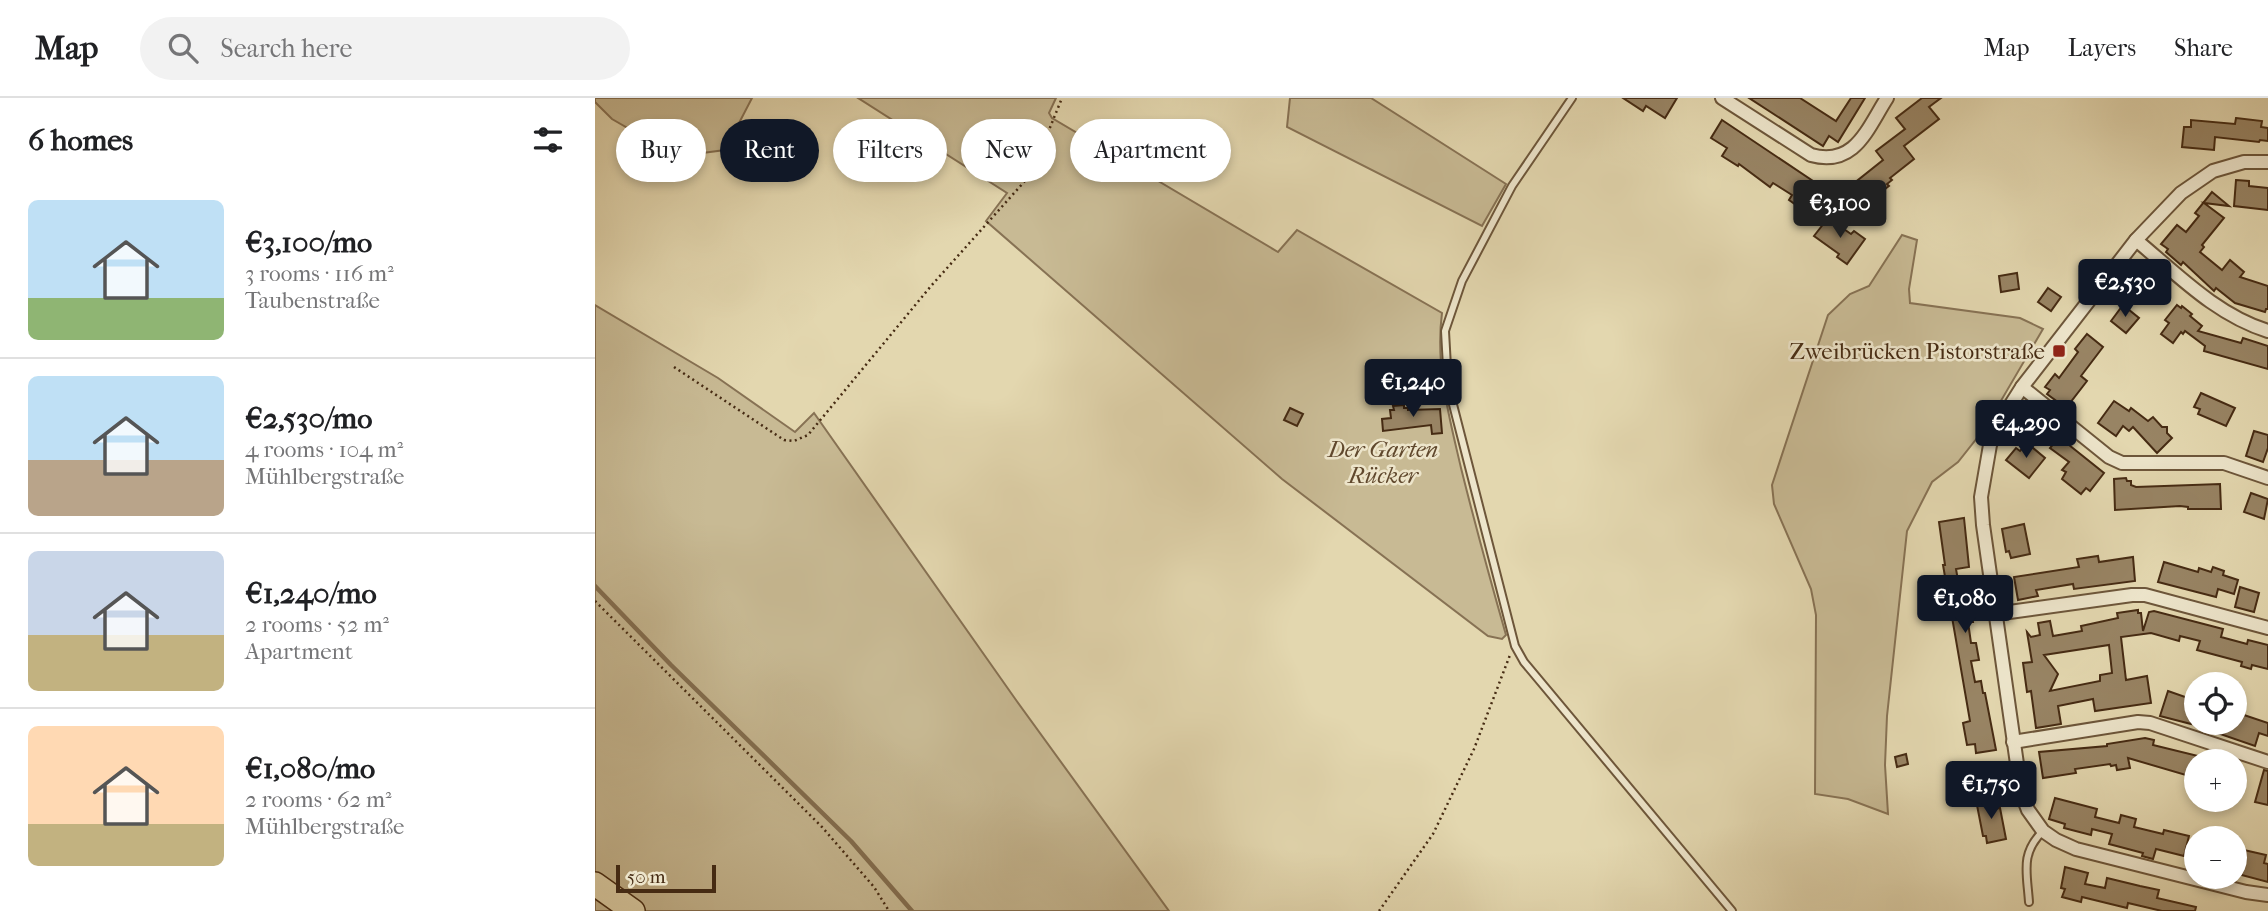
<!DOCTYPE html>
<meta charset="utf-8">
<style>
body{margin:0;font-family:"IM FELL French Canon",serif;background:#f2f2f2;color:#202124;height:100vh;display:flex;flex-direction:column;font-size:26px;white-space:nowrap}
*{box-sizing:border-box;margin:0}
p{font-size:23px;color:#757577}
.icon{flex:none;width:38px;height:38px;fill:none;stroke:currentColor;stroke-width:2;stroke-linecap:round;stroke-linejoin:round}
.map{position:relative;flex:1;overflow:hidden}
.details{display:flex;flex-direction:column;background:#fff;width:595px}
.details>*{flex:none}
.hud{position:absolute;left:21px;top:21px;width:665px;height:63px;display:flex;gap:14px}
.buttons{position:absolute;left:1589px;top:574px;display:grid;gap:14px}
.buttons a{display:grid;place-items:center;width:63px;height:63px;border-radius:50%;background:#fff;box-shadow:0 4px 10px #0003;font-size:35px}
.scale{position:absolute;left:21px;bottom:18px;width:100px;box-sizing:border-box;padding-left:7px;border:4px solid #462b13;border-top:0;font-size:19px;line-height:24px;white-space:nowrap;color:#462b13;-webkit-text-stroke:5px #ede5cb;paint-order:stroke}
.price{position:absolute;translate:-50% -60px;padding:0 16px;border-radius:7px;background:#111827;color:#fff;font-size:23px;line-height:46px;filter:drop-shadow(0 2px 4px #0008)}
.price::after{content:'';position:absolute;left:50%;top:42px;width:21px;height:16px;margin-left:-10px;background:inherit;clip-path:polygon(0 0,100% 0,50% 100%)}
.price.on{background:#222;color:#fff}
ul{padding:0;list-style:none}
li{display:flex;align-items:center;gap:21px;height:175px;padding:0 28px}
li+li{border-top:2px solid #e0e0e0}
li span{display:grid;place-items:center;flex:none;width:196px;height:140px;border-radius:10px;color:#555}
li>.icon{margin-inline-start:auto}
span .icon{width:84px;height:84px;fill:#fffc;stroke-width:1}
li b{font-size:30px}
h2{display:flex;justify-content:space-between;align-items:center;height:84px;padding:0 28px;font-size:30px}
.chip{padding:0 24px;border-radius:32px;background:#fff;box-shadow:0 4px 10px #0003;font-size:24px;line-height:63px}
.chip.on{background:#111827;color:#fff}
header{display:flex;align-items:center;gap:42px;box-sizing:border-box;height:98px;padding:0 35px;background:#fff;border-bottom:2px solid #e0e0e0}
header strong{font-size:33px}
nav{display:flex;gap:38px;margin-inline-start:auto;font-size:24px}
.search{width:490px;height:63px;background:#f2f2f2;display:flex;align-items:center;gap:18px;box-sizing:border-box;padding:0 24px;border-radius:38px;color:#757577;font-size:26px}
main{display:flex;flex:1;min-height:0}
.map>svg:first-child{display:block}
.green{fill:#c8ba94;stroke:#877254;stroke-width:2}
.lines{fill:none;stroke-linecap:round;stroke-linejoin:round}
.stream{stroke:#846f51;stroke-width:4.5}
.building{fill:#988464;stroke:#462b13;stroke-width:2;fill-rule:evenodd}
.lane-casing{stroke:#6d563a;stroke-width:10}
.street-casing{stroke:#6d563a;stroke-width:16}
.highway-casing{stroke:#462b13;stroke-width:26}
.path{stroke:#462b13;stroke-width:2.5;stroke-dasharray:2 3.5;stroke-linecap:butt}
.lane{stroke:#ede5cb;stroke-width:6}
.street{stroke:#ede5cb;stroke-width:12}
.highway{stroke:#e3d7af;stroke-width:23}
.poi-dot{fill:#8f2418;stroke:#ede5cb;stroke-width:2.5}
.labels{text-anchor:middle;stroke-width:5;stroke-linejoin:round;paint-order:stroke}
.poi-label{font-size:23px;fill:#462b13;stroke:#ede5cb;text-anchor:end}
.park-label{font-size:23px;font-style:italic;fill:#60482d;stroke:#ede5cb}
</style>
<header>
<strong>Map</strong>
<div class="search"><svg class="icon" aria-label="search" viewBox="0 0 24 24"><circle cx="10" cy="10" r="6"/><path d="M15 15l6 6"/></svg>Search here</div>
<nav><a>Map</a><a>Layers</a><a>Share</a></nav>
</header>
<main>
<section class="details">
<h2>6 homes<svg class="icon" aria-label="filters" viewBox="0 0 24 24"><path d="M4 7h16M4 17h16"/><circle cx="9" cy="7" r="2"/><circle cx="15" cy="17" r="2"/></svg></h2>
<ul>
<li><span style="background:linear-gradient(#bfe0f5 70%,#8fb573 0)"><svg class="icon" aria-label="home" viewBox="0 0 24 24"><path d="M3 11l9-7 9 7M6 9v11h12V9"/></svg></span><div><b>€3,100/mo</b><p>3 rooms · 116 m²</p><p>Taubenstraße</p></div></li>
<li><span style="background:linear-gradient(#bfe0f5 60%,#b9a48a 0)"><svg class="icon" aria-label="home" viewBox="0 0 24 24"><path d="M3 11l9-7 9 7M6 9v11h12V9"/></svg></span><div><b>€2,530/mo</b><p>4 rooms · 104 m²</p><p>Mühlbergstraße</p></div></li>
<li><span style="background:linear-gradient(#c9d6e8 60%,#c2b280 0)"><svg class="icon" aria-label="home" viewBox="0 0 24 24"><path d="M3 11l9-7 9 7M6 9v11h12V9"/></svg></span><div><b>€1,240/mo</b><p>2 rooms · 52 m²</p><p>Apartment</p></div></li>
<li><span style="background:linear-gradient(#ffd9b3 70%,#c2b280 0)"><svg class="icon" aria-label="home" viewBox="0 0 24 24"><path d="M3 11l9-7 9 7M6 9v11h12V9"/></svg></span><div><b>€1,080/mo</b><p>2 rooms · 62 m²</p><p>Mühlbergstraße</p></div></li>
</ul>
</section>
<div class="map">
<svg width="1673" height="813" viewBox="0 0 1673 813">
<rect width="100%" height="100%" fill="#e3d7af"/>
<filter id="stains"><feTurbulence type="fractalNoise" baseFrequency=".00286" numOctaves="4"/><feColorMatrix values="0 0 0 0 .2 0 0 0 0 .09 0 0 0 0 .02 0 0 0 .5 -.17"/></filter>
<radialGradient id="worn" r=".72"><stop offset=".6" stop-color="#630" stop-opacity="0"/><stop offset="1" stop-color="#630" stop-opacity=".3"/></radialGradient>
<!-- green -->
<g class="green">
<polygon points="0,0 157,0 130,52 92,57 57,44 17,21 0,4"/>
<path d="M 263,0 L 461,0 L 454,15 L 457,20 L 683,154 L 702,132 L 847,215 C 840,268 854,318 866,370 C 880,426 895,481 911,537 L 907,541 L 893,538 L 687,381 L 391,123 L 412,95 Z"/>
<polygon points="695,0 776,0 911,86 887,128 692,29"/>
<polygon points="1307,137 1322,142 1314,191 1315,205 1425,220 1448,231 1390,330 1363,364 1337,384 1312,433 1292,618 1290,667 1293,716 1253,701 1220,696 1221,517 1216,491 1179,406 1177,387 1233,217 1255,196 1274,188"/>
<polygon points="0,207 123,280 200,334 219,315 421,602 574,813 0,813"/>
</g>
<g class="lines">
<!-- stream -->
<polyline class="stream" points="0,488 76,567 256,743 317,813"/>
</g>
<!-- building -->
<g class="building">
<polygon points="1028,0 1082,0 1070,20 1051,8 1048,13"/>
<polygon points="1154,0 1205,0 1241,23 1256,0 1270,0 1243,44 1234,38 1228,48"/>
<polygon points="1327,0 1346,0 1334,9 1344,21 1309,48 1319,61 1295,80 1297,82 1292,86 1294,88 1272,105 1258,86 1288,62 1281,53 1310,31 1301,20"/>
<polygon points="1641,20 1667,23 1666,29 1673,30 1673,43 1665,42 1664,44 1620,39 1619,52 1587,49 1589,29 1596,29 1596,22 1640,26"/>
<polygon points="1127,22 1227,89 1211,114 1194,102 1197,97 1178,85 1175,89 1144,66 1143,68 1127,58 1132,50 1116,40"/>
<polygon points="1641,82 1654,83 1654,88 1673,90 1673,112 1639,108"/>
<polygon points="1617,94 1634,108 1609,105 1629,120 1607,147 1609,149 1605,154 1627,172 1635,162 1649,174 1645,179 1673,188 1673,211 1671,211 1670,214 1640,205 1621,190 1619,193 1588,164 1586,167 1571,154 1573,151 1566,146 1582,127 1591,134 1604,118 1600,115"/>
<polygon points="1233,120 1256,136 1259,133 1270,141 1252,166 1242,159 1244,156 1219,138"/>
<polygon points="1422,175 1424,191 1406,194 1404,178"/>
<polygon points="1539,176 1559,177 1557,197 1538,196"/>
<polygon points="1453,190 1466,199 1456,213 1443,204"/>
<polygon points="1528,207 1544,220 1531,235 1516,223"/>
<polygon points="1582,207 1586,210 1587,208 1597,216 1595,218 1607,228 1603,233 1646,245 1648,240 1673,248 1673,271 1609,253 1610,248 1590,233 1588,236 1586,234 1578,245 1566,236 1574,225 1570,222"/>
<polygon points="1492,236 1508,249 1486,278 1492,283 1471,310 1452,296 1455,292 1450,289 1460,276 1464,280 1483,254 1480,251"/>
<polygon points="1606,295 1640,310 1631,328 1603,316 1605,311 1599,309"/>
<polygon points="1519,303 1534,313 1536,310 1553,323 1558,319 1567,329 1572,329 1572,335 1577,340 1562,355 1538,329 1534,333 1528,328 1521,338 1503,325"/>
<polygon points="809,307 809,310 813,310 813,312 845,311 847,335 837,336 836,327 788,333 787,321 796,320 795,312 799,312 798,308"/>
<polygon points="695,310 708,316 702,328 689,322"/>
<polygon points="1659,333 1673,337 1673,350 1668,364 1651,358"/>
<polygon points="1464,339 1509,375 1495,393 1491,390 1486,396 1467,381 1471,374 1467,372 1474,364 1455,350"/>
<polygon points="1432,345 1450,360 1434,380 1411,362 1421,350 1425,353"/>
<polygon points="1531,380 1532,383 1536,383 1536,387 1541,389 1625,386 1626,411 1593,411 1593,409 1585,408 1520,412 1519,381"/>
<polygon points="1656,395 1673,401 1669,421 1649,414"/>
<polygon points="1369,420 1374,469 1361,471 1364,488 1372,487 1378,524 1373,524 1376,545 1381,545 1384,562 1376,563 1380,584 1386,583 1388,595 1390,595 1401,652 1381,655 1380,646 1372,647 1368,625 1375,623 1348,467 1350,467 1344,424"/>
<polygon points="1429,426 1435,456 1416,460 1414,453 1411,454 1407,431"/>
<polygon points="1503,458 1504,464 1538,459 1540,483 1479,491 1478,486 1441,492 1443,498 1423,502 1419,479 1484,469 1482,461"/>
<polygon points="1569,464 1603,474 1604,470 1616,474 1618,469 1629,473 1628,477 1643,482 1639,496 1623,491 1621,499 1563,484"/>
<polygon points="1645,489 1664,495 1659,514 1640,509"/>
<path d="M 1543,512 L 1543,515 L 1546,515 L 1548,533 L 1554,514 L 1559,513 L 1628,531 L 1626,539 L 1652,546 L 1653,542 L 1673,547 L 1673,571 L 1657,567 L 1656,571 L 1646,568 L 1647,564 L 1602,552 L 1605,543 L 1585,538 L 1584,543 L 1556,535 L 1526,539 L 1531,582 L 1552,578 L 1556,605 L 1500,613 L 1498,601 L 1463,608 L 1466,626 L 1441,630 L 1436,593 L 1432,594 L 1428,565 L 1437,564 L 1432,534 L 1436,539 L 1445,537 L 1443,525 L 1455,523 L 1458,538 L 1487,533 L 1486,528 L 1523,520 L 1522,515 ZM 1514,547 L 1517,575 L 1505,577 L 1505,583 L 1455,593 L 1463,576 L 1449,557 Z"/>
<polygon points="1573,593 1596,601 1594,605 1601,608 1596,626 1565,618"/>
<polygon points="1640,614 1673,625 1673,638 1664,635 1660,648 1599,627 1600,625 1640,625"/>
<polygon points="1550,640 1559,642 1558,647 1603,658 1601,680 1533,660 1535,670 1522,672 1521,667 1516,668 1515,666 1480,671 1481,675 1448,680 1444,654 1512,648 1512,646"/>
<polygon points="1311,656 1313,666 1302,669 1300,659"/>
<polygon points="1669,672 1673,673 1673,707 1660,704"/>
<polygon points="1397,699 1399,711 1405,710 1411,741 1392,745 1391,738 1388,738 1381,702"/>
<polygon points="1460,700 1502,711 1500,719 1524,725 1526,717 1541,721 1539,729 1568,736 1569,732 1594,738 1589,758 1561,751 1558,761 1547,758 1548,755 1514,746 1517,736 1497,731 1496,737 1469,730 1470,726 1454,721"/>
<polygon points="1649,752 1671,757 1669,765 1673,766 1673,784 1643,776"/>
<polygon points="1470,769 1493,775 1490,786 1510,790 1512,780 1545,788 1564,792 1562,800 1601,809 1600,813 1567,813 1533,805 1532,810 1487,799 1486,804 1467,799 1470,791 1466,790"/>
</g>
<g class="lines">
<!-- lane casing -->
<g class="lane-casing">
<g id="lane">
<polyline points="977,0 917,88 867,183 850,233 853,287 920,548 929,564 1137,813"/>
<path d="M 1434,804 C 1432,774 1425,756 1448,733"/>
</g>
</g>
<!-- street casing -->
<g class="street-casing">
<g id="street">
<path d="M 1127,0 L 1216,57 C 1260,69 1272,31 1292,0"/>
<polyline points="1673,64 1649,64 1618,73 1586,95 1541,142 1427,289 1403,327 1395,347 1386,399 1388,427 1426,694 1433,712 1448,733 1461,742 1481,751 1651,794 1673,797"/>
<path d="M 1541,142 C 1582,176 1621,217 1673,233"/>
<polyline points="1427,289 1514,359 1527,365 1629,365 1673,380"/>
<polyline points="1400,516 1537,497 1550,497 1673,530"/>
<polyline points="1418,644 1543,624 1555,625 1673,664"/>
</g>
</g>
<!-- highway casing -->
<g class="highway-casing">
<polyline id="highway" points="0,786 38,813"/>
</g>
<!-- path -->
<g class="path">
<polyline points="79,269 189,342 199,343 213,337 336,188 429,84 441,64 467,0"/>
<polyline points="0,503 227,729 279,789 294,813"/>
<polyline points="784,813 838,736 879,651 915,557"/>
</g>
<!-- lane -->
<use href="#lane" class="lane"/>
<!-- street -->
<use href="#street" class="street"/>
<!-- highway -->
<use href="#highway" class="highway"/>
</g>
<!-- markers -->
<rect class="poi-dot" x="1457" y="246" width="14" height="14" rx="3.5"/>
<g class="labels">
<!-- poi labels -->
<g class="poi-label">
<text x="1450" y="261">Zweibrücken Pistorstraße</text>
</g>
<!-- park labels -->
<g class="park-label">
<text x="788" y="359">Der Garten<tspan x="788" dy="26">Rücker</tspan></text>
</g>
</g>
<rect width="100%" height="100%" filter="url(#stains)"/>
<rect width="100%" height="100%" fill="url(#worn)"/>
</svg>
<div class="buttons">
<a><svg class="icon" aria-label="locate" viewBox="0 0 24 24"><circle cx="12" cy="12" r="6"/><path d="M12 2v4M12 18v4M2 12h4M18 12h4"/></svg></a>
<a>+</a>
<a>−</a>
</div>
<div class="scale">50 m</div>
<b class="price on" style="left:1245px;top:142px">€3,100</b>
<b class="price" style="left:1530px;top:221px">€2,530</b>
<b class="price" style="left:818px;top:321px">€1,240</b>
<b class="price" style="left:1431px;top:362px">€4,290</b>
<b class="price" style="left:1370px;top:537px">€1,080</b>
<b class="price" style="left:1396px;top:723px">€1,750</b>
<div class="hud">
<a class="chip">Buy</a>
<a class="chip on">Rent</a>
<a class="chip">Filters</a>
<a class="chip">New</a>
<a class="chip">Apartment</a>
</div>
</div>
</main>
